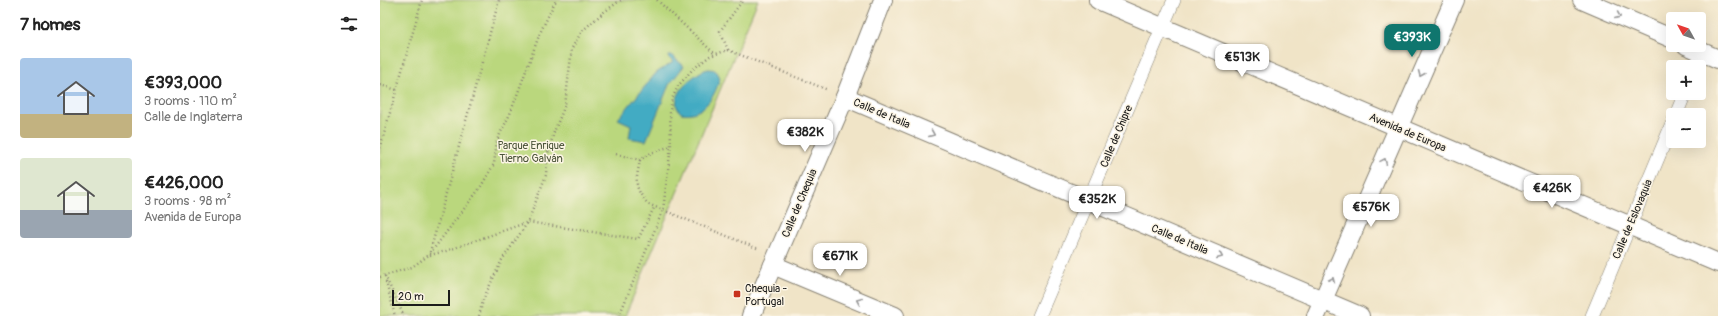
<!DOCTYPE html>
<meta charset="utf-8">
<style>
body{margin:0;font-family:Pangolin,sans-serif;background:#f6f6f6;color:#222;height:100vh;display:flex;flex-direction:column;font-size:15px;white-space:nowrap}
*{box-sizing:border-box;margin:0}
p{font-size:13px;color:#767676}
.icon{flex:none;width:22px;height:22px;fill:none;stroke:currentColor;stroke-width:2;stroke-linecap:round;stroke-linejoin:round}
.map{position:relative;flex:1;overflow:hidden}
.sheet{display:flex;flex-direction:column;background:#fff;width:380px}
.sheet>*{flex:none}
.needle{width:26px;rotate:310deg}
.fabs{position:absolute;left:1286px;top:12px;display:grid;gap:8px}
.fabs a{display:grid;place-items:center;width:40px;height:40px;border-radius:4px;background:#fff;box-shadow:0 4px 16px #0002;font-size:20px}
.scale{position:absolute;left:12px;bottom:10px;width:58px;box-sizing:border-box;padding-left:4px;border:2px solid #1c1c1c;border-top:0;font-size:11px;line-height:14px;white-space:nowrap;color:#1c1c1c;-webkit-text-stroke:3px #fcf5e5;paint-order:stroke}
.price{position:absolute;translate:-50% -34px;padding:0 9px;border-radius:8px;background:#fff;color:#222;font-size:13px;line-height:26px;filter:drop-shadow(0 1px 2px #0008)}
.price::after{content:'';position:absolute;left:50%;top:24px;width:12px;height:9px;margin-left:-6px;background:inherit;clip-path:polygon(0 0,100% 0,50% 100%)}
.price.current{background:#0f766e;color:#fff}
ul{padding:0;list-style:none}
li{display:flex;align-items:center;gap:12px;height:100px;padding:0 20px}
li span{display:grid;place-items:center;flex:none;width:112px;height:80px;border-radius:4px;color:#555}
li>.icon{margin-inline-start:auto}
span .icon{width:48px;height:48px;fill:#fffc;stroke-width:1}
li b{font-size:17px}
h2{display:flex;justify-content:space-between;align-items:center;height:48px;padding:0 20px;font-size:17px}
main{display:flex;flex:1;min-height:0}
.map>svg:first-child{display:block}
.green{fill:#bad77d;stroke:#6b7a4c}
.water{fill:#43abc3;stroke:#306470}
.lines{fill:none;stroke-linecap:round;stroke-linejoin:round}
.pedestrian-casing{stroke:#868072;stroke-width:14}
.minor-casing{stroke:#868072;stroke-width:20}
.path{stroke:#868072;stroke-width:2.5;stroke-dasharray:1 3;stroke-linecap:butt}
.pedestrian{stroke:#fff;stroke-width:13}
.minor{stroke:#fff;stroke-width:18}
.oneway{stroke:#999}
.poi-dot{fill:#c8321e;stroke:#fcf5e5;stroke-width:1.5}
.labels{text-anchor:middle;stroke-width:3;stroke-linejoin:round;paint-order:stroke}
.street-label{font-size:11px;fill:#1c1c1c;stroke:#fcf5e5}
.park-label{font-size:11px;fill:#4b5439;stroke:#fcf5e5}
.poi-label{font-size:11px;fill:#1c1c1c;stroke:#fcf5e5;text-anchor:start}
</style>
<main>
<section class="sheet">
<h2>7 homes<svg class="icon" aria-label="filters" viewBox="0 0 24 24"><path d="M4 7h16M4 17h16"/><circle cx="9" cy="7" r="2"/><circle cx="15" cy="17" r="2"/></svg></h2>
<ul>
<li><span style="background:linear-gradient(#a9c7e8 70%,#c2b280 0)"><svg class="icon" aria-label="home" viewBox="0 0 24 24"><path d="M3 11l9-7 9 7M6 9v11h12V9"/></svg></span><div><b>€393,000</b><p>3 rooms · 110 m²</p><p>Calle de Inglaterra</p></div></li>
<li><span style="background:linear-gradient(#dfe7d0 65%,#9aa5b1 0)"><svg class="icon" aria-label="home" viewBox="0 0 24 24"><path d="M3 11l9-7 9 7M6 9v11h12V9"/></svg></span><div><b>€426,000</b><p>3 rooms · 98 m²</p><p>Avenida de Europa</p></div></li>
</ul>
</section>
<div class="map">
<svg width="1338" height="316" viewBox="0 0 1338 316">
<rect width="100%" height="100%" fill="#fcf5e5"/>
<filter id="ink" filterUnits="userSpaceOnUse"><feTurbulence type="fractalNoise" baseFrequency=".025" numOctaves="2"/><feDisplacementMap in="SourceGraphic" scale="8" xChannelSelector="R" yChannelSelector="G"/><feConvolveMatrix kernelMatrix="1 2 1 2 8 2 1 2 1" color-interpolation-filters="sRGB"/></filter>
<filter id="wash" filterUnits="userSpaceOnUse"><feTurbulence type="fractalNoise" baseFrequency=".012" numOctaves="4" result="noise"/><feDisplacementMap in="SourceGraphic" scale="16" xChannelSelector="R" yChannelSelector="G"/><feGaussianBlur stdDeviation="0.9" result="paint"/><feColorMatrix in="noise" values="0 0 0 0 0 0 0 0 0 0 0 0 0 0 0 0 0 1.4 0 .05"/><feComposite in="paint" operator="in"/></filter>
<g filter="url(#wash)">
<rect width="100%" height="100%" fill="#f0e4c7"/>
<!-- green -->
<polygon class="green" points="0,0 378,0 245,316 0,316"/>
<!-- water -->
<g class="water">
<polygon points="291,55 304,66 289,85 266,141 249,138 251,125 238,119 276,73 293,62 288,57"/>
<path d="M 328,69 C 336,69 337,71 340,78 C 335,97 323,117 301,113 C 285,99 314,72 328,69 Z"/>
</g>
</g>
<g filter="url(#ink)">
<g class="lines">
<!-- pedestrian casing -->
<g class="pedestrian-casing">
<g id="pedestrian">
<polyline points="1316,67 1322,52"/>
<polyline points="1296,115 1305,93"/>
<polyline points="659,316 794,0"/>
<polyline points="1212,316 1293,122"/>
</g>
</g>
<!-- minor casing -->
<g class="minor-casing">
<g id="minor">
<polyline points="718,0 1338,263"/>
<polyline points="1202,0 1293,39"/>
<polyline points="1306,45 1338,59"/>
<polyline points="465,97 980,316"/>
<polyline points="393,265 515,316"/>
<polyline points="371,316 465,97 503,0"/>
<polyline points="936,316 1074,0"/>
</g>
</g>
<!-- path -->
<g class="path">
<polyline points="277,0 335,54"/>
<polyline points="348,50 340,31 363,0"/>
<polyline points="0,85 17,90"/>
<polyline points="0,148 42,0"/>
<polyline points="236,154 260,160 271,153 291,146"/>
<path d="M 260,160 C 256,182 253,186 268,204 L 379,249"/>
<polyline points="50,252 119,0"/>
<polyline points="50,255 66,251 148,222 258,239 274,208"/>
<polyline points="5,276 24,316"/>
<polyline points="0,277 32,267 49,255 100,188 114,164 117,140 130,114 160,33 176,0"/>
<polyline points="6,282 15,316"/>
<polyline points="99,316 103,300 109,287 122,260 148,222 166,175 167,157 174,132 185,105 192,48 202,31 224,12 241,0"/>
<polyline points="239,316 283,210 291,146 290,111 292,99 298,86 312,70 330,56 348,50 448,90"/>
</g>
<!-- pedestrian -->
<use href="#pedestrian" class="pedestrian"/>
<!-- minor -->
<use href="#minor" class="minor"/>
</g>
<!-- one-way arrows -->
<defs><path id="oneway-chevron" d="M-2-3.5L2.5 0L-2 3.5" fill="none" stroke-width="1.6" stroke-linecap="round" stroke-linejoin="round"/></defs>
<g class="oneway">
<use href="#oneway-chevron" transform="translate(1238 16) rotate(23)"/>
<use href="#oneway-chevron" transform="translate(1041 74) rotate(113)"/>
<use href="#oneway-chevron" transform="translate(552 134) rotate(23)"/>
<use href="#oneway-chevron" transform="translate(1004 161) rotate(-66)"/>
<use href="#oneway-chevron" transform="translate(840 256) rotate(23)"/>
<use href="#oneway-chevron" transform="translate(952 280) rotate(-66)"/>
<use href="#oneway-chevron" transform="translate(479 301) rotate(-157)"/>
</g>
</g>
<!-- markers -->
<rect class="poi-dot" x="353" y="290" width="8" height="8" rx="2"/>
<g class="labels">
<!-- street labels -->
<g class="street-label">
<text transform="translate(502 113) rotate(23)" y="4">Calle de Italia</text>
<text transform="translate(1028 132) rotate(23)" y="4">Avenida de Europa</text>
<text transform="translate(736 136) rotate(-67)" y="4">Calle de Chipre</text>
<text transform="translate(419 203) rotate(-67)" y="4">Calle de Chequia</text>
<text transform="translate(1252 219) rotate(-67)" y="4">Calle de Eslovaquia</text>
<text transform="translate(800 239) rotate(23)" y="4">Calle de Italia</text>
</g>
<!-- park labels -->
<g class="park-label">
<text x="151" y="149">Parque Enrique<tspan x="151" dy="13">Tierno Galván</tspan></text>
</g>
<!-- poi labels -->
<g class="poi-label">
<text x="365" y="292">Chequia -<tspan x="365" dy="13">Portugal</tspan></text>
</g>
</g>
</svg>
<div class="fabs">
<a><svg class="needle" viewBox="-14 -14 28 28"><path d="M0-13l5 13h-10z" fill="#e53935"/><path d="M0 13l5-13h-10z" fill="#767676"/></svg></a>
<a>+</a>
<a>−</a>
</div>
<div class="scale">20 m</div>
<b class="price current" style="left:1032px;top:58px">€393K</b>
<b class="price" style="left:862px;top:78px">€513K</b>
<b class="price" style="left:425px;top:153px">€382K</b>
<b class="price" style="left:1172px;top:209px">€426K</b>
<b class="price" style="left:717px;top:220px">€352K</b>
<b class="price" style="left:991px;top:228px">€576K</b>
<b class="price" style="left:460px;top:277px">€671K</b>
</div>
</main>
